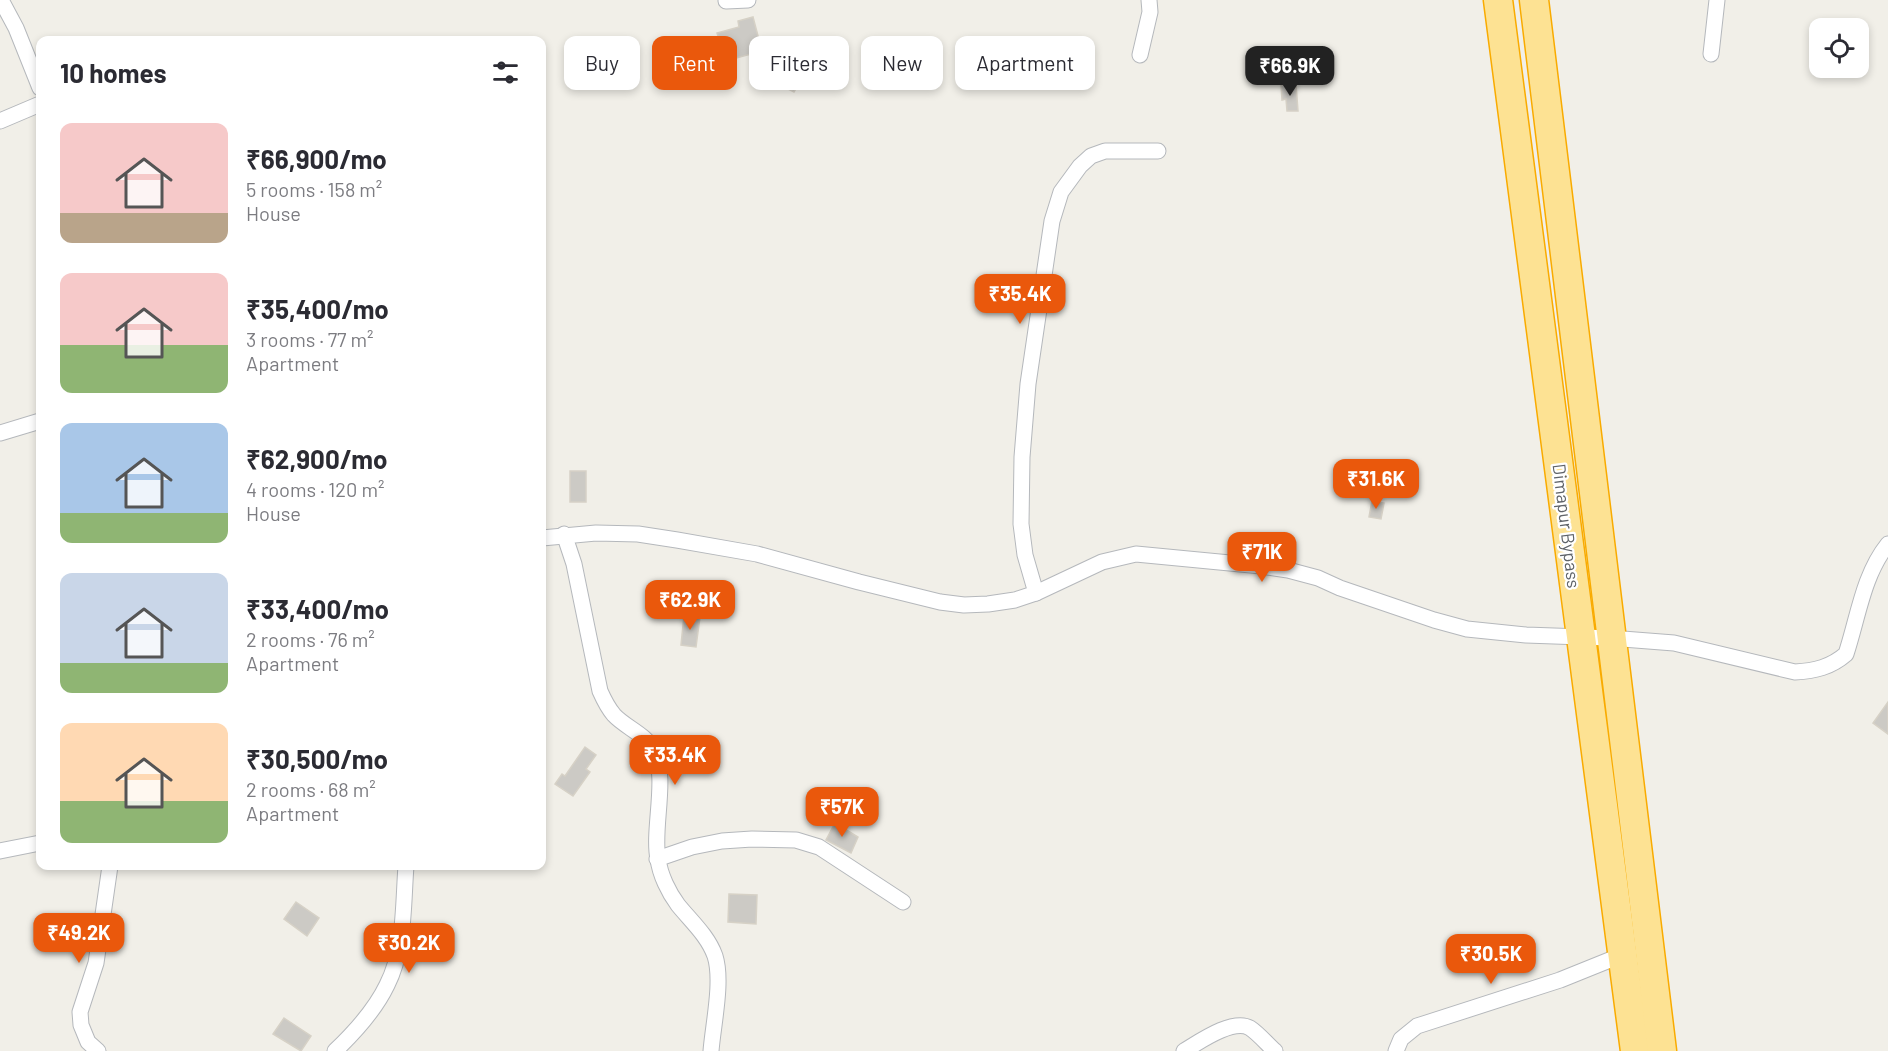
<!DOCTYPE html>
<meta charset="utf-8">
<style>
body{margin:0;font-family:Barlow,sans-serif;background:#f2f2f3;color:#2b2b33;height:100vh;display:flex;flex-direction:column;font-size:22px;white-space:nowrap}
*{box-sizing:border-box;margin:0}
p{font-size:20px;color:#7c7c81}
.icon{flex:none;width:33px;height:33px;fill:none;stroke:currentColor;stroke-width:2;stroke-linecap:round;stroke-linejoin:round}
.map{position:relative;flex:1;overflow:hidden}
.details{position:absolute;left:36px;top:36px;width:510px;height:834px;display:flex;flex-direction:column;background:#fff;border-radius:12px;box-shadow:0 3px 9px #0003}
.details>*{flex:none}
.guide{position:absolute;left:564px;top:36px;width:570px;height:54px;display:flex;gap:12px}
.buttons{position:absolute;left:1809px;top:18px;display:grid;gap:12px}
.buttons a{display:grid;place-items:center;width:60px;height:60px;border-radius:12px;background:#fff;box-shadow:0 3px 9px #0003;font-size:30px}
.price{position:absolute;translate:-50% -51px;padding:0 14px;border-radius:12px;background:#ea580c;color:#fff;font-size:20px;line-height:39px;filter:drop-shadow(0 2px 3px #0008)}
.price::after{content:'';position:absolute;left:50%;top:36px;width:18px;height:14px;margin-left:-9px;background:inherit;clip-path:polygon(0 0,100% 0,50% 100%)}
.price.active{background:#222;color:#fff}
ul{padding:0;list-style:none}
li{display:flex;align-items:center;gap:18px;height:150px;padding:0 24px}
li span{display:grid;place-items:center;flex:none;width:168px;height:120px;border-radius:12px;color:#555}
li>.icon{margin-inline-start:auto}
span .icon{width:72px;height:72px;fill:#fffc;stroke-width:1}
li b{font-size:26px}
h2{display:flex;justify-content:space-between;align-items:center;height:72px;padding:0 24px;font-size:26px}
.pill{padding:0 21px;border-radius:12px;background:#fff;box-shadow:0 3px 9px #0003;font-size:21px;line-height:54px}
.pill.active{background:#ea580c;color:#fff}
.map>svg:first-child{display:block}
.building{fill:#cccac5;stroke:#d6d1c6;stroke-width:1.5}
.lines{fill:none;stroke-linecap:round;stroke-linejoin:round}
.street-casing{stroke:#b5b8bc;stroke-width:17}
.highway-casing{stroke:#f9ab00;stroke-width:31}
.street{stroke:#fff;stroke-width:15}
.highway{stroke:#fde293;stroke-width:28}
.labels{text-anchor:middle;stroke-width:4.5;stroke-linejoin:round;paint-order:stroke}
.street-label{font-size:18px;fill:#5f6368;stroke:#fff}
</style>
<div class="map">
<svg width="1888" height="1051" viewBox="0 0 1888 1051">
<rect width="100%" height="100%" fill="#f1efe8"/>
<!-- building -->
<g class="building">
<polygon points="753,17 762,51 736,58 735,54 720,59 716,46 721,45 717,33 739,27 738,21"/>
<polygon points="782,65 803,76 794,92 774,82"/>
<polygon points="1296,84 1298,111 1287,111 1286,99 1282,100 1281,85"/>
<rect x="570" y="471" width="16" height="31"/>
<polygon points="1372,501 1384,503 1381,519 1369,517"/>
<polygon points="647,598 669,598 669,610 648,610"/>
<polygon points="684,615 700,617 696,647 681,645"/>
<polygon points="1888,702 1888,734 1873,723"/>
<polygon points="585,747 596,755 586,769 590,772 573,796 555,784 562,774 565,776"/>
<polygon points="835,823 858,837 851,853 826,840"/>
<polygon points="729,894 757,895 756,924 728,922"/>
<polygon points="296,902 319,918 307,936 284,919"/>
<polygon points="284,1018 311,1036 301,1051 273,1034"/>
</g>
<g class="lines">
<!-- street casing -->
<g class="street-casing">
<g id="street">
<polyline points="1,0 16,28 40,88"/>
<polyline points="726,1 748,0"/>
<polyline points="1711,54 1717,0"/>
<polyline points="1140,55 1150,12 1149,0"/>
<polyline points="0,121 40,104"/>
<polyline points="0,433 40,421"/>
<path d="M 564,534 L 574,564 L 600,691 C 604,700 608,708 614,715 C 626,728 646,734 654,751 C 668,777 652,830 658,859 C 660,875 669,893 678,905 C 691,921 708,936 715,956 C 723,981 713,1025 711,1051"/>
<path d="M 542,538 L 596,533 L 638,534 L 677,540 L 757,554 L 859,582 L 940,602 L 964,605 L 988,604 L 1015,600 L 1036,593 L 1102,562 L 1136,554 L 1261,566 L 1288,570 L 1318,578 L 1340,588 L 1434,620 L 1467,629 L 1526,635 L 1610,638 L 1674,643 L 1795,672 C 1815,671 1831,667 1846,654 C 1858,618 1863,575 1888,544"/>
<polyline points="1036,593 1025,555 1021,524 1022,457 1028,384 1052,221 1061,192 1080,166 1091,156 1105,151 1158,151"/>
<polyline points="0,851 40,843"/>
<polyline points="657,859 692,847 722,841 752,839 796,840 819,847 903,902"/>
<polyline points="98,1051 88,1042 81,1025 80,1012 96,963 110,866"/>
<path d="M 335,1051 C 355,1032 375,1010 387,985 C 405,950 403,904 406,866"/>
<path d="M 1184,1051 C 1199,1042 1233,1018 1250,1028 C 1259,1034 1267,1044 1275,1051"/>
<polyline points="1396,1051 1401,1039 1417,1026 1560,980 1622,955"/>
</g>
</g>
<!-- highway casing -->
<g class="highway-casing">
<g id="highway">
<polyline points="1498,0 1635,1051"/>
<polyline points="1534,0 1662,1051"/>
</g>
</g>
<!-- street -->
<use href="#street" class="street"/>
<!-- highway -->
<use href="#highway" class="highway"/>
</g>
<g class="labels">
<!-- street labels -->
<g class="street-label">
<text transform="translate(1566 526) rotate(83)" y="6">Dimapur Bypass</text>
</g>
</g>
</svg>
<div class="buttons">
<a><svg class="icon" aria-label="locate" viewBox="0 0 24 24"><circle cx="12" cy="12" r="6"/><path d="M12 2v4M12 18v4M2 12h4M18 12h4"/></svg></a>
</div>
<b class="price active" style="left:1290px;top:97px">₹66.9K</b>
<b class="price" style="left:1020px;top:325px">₹35.4K</b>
<b class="price" style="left:1376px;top:510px">₹31.6K</b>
<b class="price" style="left:1262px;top:583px">₹71K</b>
<b class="price" style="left:690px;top:631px">₹62.9K</b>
<b class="price" style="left:675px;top:786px">₹33.4K</b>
<b class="price" style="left:842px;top:838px">₹57K</b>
<b class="price" style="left:79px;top:964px">₹49.2K</b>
<b class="price" style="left:409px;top:974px">₹30.2K</b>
<b class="price" style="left:1491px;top:985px">₹30.5K</b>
<div class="guide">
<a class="pill">Buy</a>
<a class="pill active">Rent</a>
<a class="pill">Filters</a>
<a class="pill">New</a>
<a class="pill">Apartment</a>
</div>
<section class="details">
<h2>10 homes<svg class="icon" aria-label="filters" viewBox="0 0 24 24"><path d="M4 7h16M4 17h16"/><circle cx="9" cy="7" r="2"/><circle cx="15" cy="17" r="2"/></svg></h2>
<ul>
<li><span style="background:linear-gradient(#f6c9c9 75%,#b9a48a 0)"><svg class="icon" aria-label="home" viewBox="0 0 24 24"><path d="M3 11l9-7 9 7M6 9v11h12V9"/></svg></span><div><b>₹66,900/mo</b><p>5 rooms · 158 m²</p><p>House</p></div></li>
<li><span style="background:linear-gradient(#f6c9c9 60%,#8fb573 0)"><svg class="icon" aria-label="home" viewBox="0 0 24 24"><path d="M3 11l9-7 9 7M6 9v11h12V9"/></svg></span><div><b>₹35,400/mo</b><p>3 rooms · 77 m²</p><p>Apartment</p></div></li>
<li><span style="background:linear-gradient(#a9c7e8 75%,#8fb573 0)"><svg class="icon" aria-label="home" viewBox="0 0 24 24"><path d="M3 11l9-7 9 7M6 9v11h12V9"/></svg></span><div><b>₹62,900/mo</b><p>4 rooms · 120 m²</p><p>House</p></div></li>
<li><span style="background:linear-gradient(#c9d6e8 75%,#8fb573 0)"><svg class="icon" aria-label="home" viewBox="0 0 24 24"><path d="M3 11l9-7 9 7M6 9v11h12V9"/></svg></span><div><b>₹33,400/mo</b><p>2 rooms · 76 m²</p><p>Apartment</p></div></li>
<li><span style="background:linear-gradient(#ffd9b3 65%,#8fb573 0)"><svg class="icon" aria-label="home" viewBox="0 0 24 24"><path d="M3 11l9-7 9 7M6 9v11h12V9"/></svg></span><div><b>₹30,500/mo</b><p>2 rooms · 68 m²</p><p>Apartment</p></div></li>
</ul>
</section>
</div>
